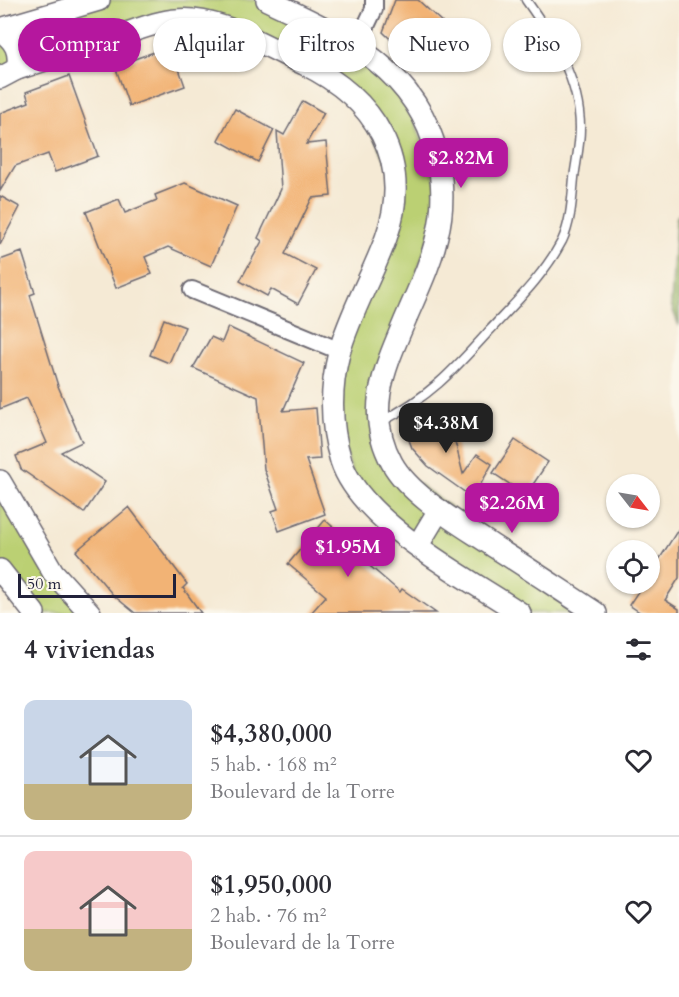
<!DOCTYPE html>
<html lang="es">
<meta charset="utf-8">
<style>
body{margin:0;font-family:Cardo,serif;background:#f7f7f7;color:#2b2b33;height:100vh;display:flex;flex-direction:column;font-size:22px;white-space:nowrap}
*{box-sizing:border-box;margin:0}
p{font-size:20px;color:#7c7c81}
.icon{flex:none;width:33px;height:33px;fill:none;stroke:currentColor;stroke-width:2;stroke-linecap:round;stroke-linejoin:round}
.map{position:relative;height:613px;overflow:hidden}
.sheet{display:flex;flex-direction:column;background:#fff;flex:1}
.sheet>*{flex:none}
.banner{position:absolute;left:18px;top:18px;width:644px;height:54px;display:flex;gap:12px}
.needle{width:39px;rotate:121deg}
.tools{position:absolute;left:606px;top:474px;display:grid;gap:12px}
.tools a{display:grid;place-items:center;width:54px;height:54px;border-radius:50%;background:#fff;box-shadow:0 2px 4px #0004;font-size:30px}
.scale{position:absolute;left:18px;bottom:15px;width:158px;box-sizing:border-box;padding-left:6px;border:3px solid #22223b;border-top:0;font-size:16px;line-height:21px;white-space:nowrap;color:#22223b;-webkit-text-stroke:4px #fbf7ec;paint-order:stroke}
.price{position:absolute;translate:-50% -51px;padding:0 14px;border-radius:12px;background:#b5179e;color:#fff;font-size:20px;line-height:39px;filter:drop-shadow(0 2px 3px #0008)}
.price::after{content:'';position:absolute;left:50%;top:36px;width:18px;height:14px;margin-left:-9px;background:inherit;clip-path:polygon(0 0,100% 0,50% 100%)}
.price.current{background:#222;color:#fff}
ul{padding:0;list-style:none}
li{display:flex;align-items:center;gap:18px;height:150px;padding:0 24px}
li+li{border-top:2px solid #e1e1e2}
li span{display:grid;place-items:center;flex:none;width:168px;height:120px;border-radius:12px;color:#555}
li>.icon{margin-inline-start:auto}
span .icon{width:72px;height:72px;fill:#fffc;stroke-width:1}
li b{font-size:26px}
h2{display:flex;justify-content:space-between;align-items:center;height:72px;padding:0 24px;font-size:26px}
.chip{padding:0 21px;border-radius:27px;background:#fff;box-shadow:0 2px 4px #0004;font-size:21px;line-height:54px}
.chip.current{background:#b5179e;color:#fff}
.map>svg:first-child{display:block}
.green{fill:#bbd073;stroke:#6e7957;stroke-width:1.5}
.forest{fill:#94b265;stroke:#5b6a50;stroke-width:1.5}
.building{fill:#f2b374}
.lines{fill:none;stroke-linecap:round;stroke-linejoin:round}
.service-casing{stroke:#6c6871;stroke-width:11}
.minor-casing{stroke:#6c6871;stroke-width:20}
.tertiary-casing{stroke:#6c6871;stroke-width:24}
.service{stroke:#fff;stroke-width:8}
.minor{stroke:#fff;stroke-width:16}
.tertiary{stroke:#fff;stroke-width:21}
</style>
<div class="map">
<svg width="679" height="613" viewBox="0 0 679 613">
<rect width="100%" height="100%" fill="#fbf7ec"/>
<filter id="ink" filterUnits="userSpaceOnUse"><feTurbulence type="fractalNoise" baseFrequency=".0167" numOctaves="2"/><feDisplacementMap in="SourceGraphic" scale="12" xChannelSelector="R" yChannelSelector="G"/><feConvolveMatrix kernelMatrix="1 2 1 2 8 2 1 2 1" color-interpolation-filters="sRGB"/></filter>
<filter id="wash" filterUnits="userSpaceOnUse"><feTurbulence type="fractalNoise" baseFrequency=".008" numOctaves="4" result="noise"/><feDisplacementMap in="SourceGraphic" scale="24" xChannelSelector="R" yChannelSelector="G"/><feGaussianBlur stdDeviation="1.35" result="paint"/><feColorMatrix in="noise" values="0 0 0 0 0 0 0 0 0 0 0 0 0 0 0 0 0 1.4 0 .05"/><feComposite in="paint" operator="in"/></filter>
<g filter="url(#wash)">
<rect width="100%" height="100%" fill="#f5ead5"/>
<!-- green -->
<g class="green">
<polygon points="99,0 266,0 402,83 442,200 383,371 394,466 596,613 520,613 358,491 331,407 395,179 353,95 195,20 0,78 0,29"/>
<polygon points="0,481 90,613 34,613 0,570"/>
</g>
<!-- forest -->
<polygon class="forest" points="679,214 679,326 671,305 676,219"/>
<g id="blocks">
<!-- building -->
<g class="building">
<polygon points="395,0 418,0 444,24 409,57 383,32"/>
<polygon points="171,46 185,86 129,106 115,66"/>
<polygon points="69,76 98,156 55,172 48,154 15,166 0,191 0,113 29,102 26,92"/>
<polygon points="303,101 324,113 306,144 326,142 331,196 312,198 285,254 316,270 298,304 271,289 267,296 240,281 262,241 258,238 281,189 277,131 284,135"/>
<polygon points="235,109 274,130 258,162 218,140"/>
<polygon points="185,183 237,206 211,266 168,247 145,257 152,274 116,288 86,212 119,199 125,213 157,200 155,195"/>
<polygon points="0,196 20,207 0,245"/>
<polygon points="22,252 35,293 30,295 58,386 82,442 61,452 105,482 84,513 21,469 16,456 47,443 27,398 0,409 0,260"/>
<polygon points="164,319 185,327 169,363 150,355"/>
<polygon points="228,327 304,363 283,411 316,408 320,459 306,460 325,514 279,531 272,511 278,509 264,469 258,397 193,368 211,337 222,342"/>
<polygon points="449,417 463,474 477,454 492,464 473,498 428,466 412,448 404,426"/>
<polygon points="515,440 548,462 526,495 493,473"/>
<polygon points="129,507 187,584 183,588 201,613 135,613 113,595 76,551"/>
<polygon points="325,520 361,551 357,555 400,592 402,589 436,613 311,613 326,596 288,564"/>
<polygon points="679,528 679,578 665,600 679,609 679,613 641,613 629,605 643,584 650,584 650,574"/>
</g>
</g>
</g>
<g filter="url(#ink)">
<use href="#blocks" fill-opacity="0" stroke="#6c6871" stroke-width="1.5"/>
<g class="lines">
<!-- service casing -->
<g class="service-casing">
<path id="service" d="M 379,423 C 431,396 452,372 490,330 C 516,302 544,275 562,241 C 571,222 572,199 574,178 C 576,162 580,145 580,128 C 580,80 553,38 526,0"/>
</g>
<!-- minor casing -->
<g class="minor-casing">
<g id="minor">
<polyline points="356,47 374,9 374,0"/>
<polyline points="192,290 340,351"/>
</g>
</g>
<!-- tertiary casing -->
<g class="tertiary-casing">
<g id="tertiary">
<path d="M 267,0 C 341,35 417,68 437,155 C 443,180 444,210 437,236 C 430,267 415,296 403,325 C 383,372 365,414 392,463 C 411,497 462,525 493,546 C 528,568 562,591 596,613"/>
<polyline points="0,29 99,0"/>
<path d="M 0,31 C 15,40 21,52 17,69"/>
<path d="M 0,78 L 17,69 C 49,59 80,49 112,38 C 138,30 165,17 193,20 C 232,24 269,48 304,64 C 374,98 414,160 386,238 C 372,277 350,313 339,353 C 330,389 330,425 341,461 C 361,523 468,578 520,613"/>
<polyline points="0,481 53,572 90,613"/>
<polyline points="418,545 439,510"/>
<polyline points="0,570 34,613"/>
</g>
</g>
<!-- service -->
<use href="#service" class="service"/>
<!-- minor -->
<use href="#minor" class="minor"/>
<!-- tertiary -->
<use href="#tertiary" class="tertiary"/>
</g>
</g>
</svg>
<div class="tools">
<a><svg class="needle" viewBox="-14 -14 28 28"><path d="M0-13l5 13h-10z" fill="#e53935"/><path d="M0 13l5-13h-10z" fill="#7c7c81"/></svg></a>
<a><svg class="icon" aria-label="locate" viewBox="0 0 24 24"><circle cx="12" cy="12" r="6"/><path d="M12 2v4M12 18v4M2 12h4M18 12h4"/></svg></a>
</div>
<div class="scale">50 m</div>
<b class="price" style="left:461px;top:189px">$2.82M</b>
<b class="price current" style="left:446px;top:454px">$4.38M</b>
<b class="price" style="left:512px;top:534px">$2.26M</b>
<b class="price" style="left:348px;top:578px">$1.95M</b>
<div class="banner">
<a class="chip current">Comprar</a>
<a class="chip">Alquilar</a>
<a class="chip">Filtros</a>
<a class="chip">Nuevo</a>
<a class="chip">Piso</a>
</div>
</div>
<section class="sheet">
<h2>4 viviendas<svg class="icon" aria-label="filters" viewBox="0 0 24 24"><path d="M4 7h16M4 17h16"/><circle cx="9" cy="7" r="2"/><circle cx="15" cy="17" r="2"/></svg></h2>
<ul>
<li><span style="background:linear-gradient(#c9d6e8 70%,#c2b280 0)"><svg class="icon" aria-label="home" viewBox="0 0 24 24"><path d="M3 11l9-7 9 7M6 9v11h12V9"/></svg></span><div><b>$4,380,000</b><p>5 hab. · 168 m²</p><p>Boulevard de la Torre</p></div><svg class="icon" aria-label="heart" viewBox="0 0 24 24"><path d="M12 20l-8-8c-3-5 5-10 8-4 3-6 11-1 8 4z"/></svg></li>
<li><span style="background:linear-gradient(#f6c9c9 65%,#c2b280 0)"><svg class="icon" aria-label="home" viewBox="0 0 24 24"><path d="M3 11l9-7 9 7M6 9v11h12V9"/></svg></span><div><b>$1,950,000</b><p>2 hab. · 76 m²</p><p>Boulevard de la Torre</p></div><svg class="icon" aria-label="heart" viewBox="0 0 24 24"><path d="M12 20l-8-8c-3-5 5-10 8-4 3-6 11-1 8 4z"/></svg></li>
</ul>
</section>
